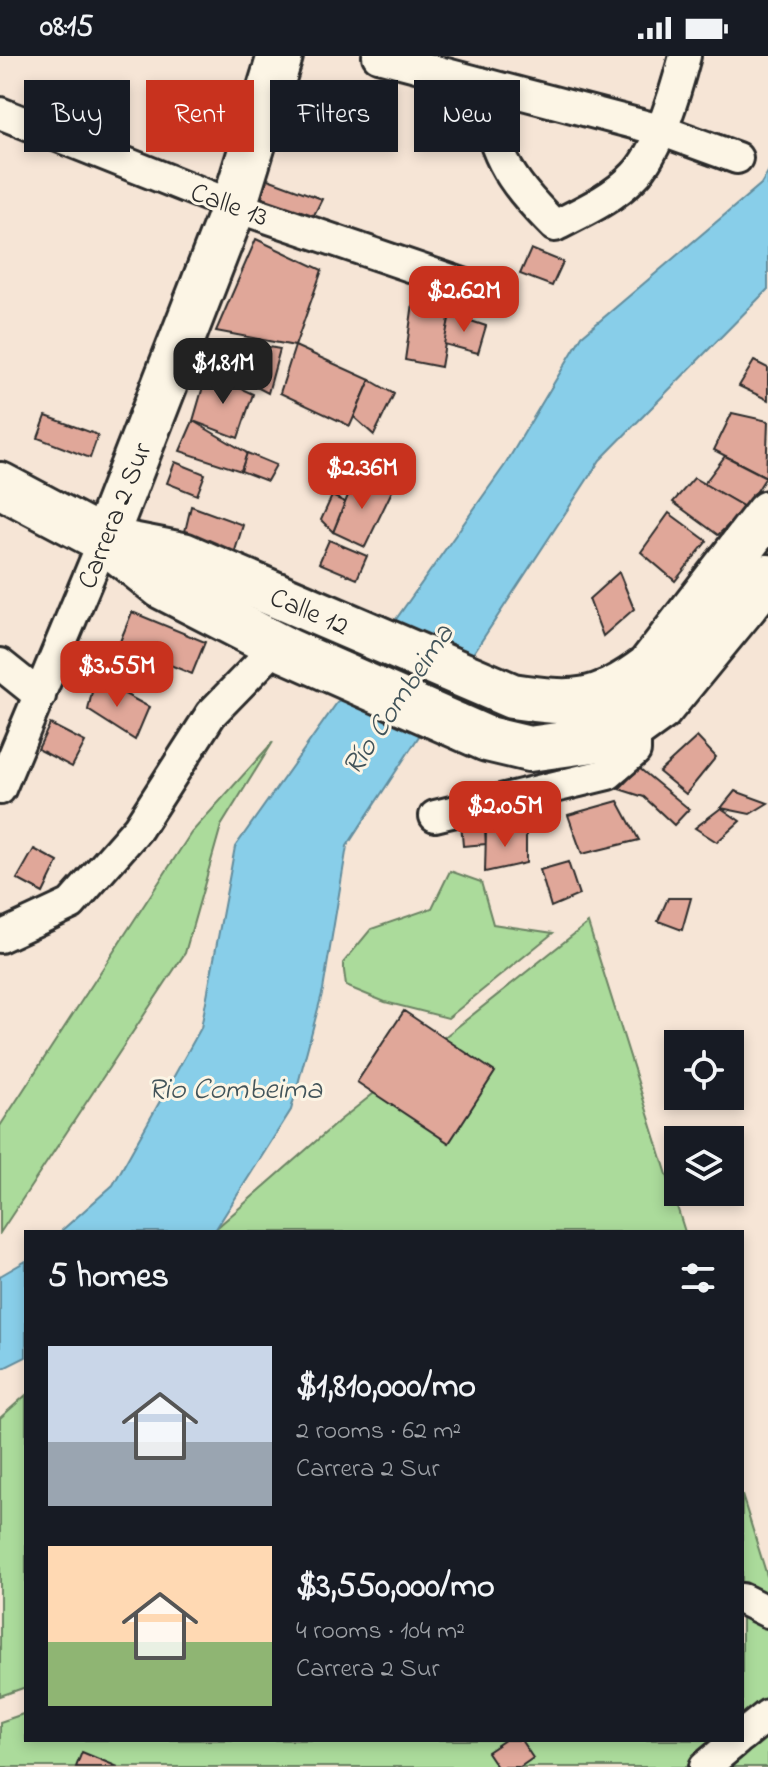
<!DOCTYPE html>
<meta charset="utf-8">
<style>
body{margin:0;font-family:"Indie Flower",sans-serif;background:#20242c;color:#f1f3f6;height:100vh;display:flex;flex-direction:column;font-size:30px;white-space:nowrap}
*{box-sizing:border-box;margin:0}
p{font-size:26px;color:#9ea1a6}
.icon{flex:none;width:44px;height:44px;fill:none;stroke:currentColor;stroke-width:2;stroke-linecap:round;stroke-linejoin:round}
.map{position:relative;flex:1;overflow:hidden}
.drawer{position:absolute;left:24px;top:1174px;width:720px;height:512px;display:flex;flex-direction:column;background:#171b24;border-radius:0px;box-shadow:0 4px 12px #0003}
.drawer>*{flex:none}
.hud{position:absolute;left:24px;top:24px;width:720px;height:72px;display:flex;gap:16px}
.tools{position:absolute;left:664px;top:974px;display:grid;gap:16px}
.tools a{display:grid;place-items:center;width:80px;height:80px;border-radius:0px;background:#171b24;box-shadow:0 4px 12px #0003;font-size:40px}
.price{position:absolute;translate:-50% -68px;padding:0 18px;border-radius:16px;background:#c8321e;color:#fff;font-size:26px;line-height:52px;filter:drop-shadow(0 2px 4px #0008)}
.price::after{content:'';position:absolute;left:50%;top:48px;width:24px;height:18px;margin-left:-12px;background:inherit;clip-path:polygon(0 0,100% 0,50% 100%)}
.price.selected{background:#222;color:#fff}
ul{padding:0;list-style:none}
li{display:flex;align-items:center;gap:24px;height:200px;padding:0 24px}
li span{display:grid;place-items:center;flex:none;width:224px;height:160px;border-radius:0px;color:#555}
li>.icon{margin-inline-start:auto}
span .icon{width:96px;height:96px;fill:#fffc;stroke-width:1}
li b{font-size:34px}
h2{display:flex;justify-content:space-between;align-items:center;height:96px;padding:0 24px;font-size:34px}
.chip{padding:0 28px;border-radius:0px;background:#171b24;box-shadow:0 4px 12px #0003;font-size:28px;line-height:72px}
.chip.selected{background:#c8321e;color:#fff}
.status{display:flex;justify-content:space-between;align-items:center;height:56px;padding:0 40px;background:#171b24;direction:ltr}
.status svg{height:22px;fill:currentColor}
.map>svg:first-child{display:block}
.green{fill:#abdb9b;stroke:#6b8363;stroke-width:2}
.water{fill:#88cee9;stroke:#638d9d;stroke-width:2}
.building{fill:#e0a799;stroke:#2b2b2b;stroke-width:2}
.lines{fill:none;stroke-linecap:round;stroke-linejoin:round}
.street-casing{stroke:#2b2b2b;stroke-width:36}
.primary-casing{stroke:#2b2b2b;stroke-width:50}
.street{stroke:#fcf5e5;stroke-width:30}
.primary{stroke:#fcf5e5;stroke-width:44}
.labels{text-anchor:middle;stroke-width:6;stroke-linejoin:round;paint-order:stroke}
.street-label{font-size:28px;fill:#2b2b2b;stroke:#fcf5e5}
.water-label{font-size:30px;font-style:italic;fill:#42545a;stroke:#fcf5e5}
</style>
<div class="status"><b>08:15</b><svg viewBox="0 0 49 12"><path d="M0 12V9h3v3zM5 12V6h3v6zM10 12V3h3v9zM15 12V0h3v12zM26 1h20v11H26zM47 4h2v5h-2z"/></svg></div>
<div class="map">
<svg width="768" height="1711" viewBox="0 0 768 1711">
<rect width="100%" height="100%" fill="#f6e5d6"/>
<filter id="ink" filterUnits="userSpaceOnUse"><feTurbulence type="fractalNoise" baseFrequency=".0125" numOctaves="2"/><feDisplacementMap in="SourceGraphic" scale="16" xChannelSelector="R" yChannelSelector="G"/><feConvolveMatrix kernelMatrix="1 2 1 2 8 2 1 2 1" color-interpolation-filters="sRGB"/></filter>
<g filter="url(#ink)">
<!-- green -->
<g class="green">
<polygon points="273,686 221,770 185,897 0,1177 0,1070 191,777"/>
<polygon points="450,815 481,826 493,868 553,877 448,962 385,946 346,930 343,907 371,873 432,852"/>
<polygon points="588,867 685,1176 212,1176 339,1065"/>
<polygon points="26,1339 26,1631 0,1640 0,1362"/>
<polygon points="742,1439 768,1523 768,1711 0,1711 0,1666 26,1657 26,1684 742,1684"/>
</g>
<!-- water -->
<g class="water">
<polygon points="768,116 768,233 600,404 347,790 323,934 291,1054 214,1176 60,1176 113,1129 201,972 235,791 505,409 582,280 761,128"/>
<polygon points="26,1205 26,1301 0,1314 0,1220"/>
</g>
<!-- building -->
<g class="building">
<polygon points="265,122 322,143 308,171 258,151"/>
<polygon points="256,183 322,214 295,290 216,275"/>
<polygon points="531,193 563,206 552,230 520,218"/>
<polygon points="414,240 450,258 441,311 405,304"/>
<polygon points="450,258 486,270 478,297 444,288"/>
<polygon points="236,285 280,293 268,337 221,312"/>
<polygon points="295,290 370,324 350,370 280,337"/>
<polygon points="754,305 768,312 768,344 739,330"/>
<polygon points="207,317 253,338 238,382 193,365"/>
<polygon points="370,324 394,338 374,379 354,361"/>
<polygon points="732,357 768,365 766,421 714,394"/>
<polygon points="46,360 98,379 90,402 38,382"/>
<polygon points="193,365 247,397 241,415 180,395"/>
<polygon points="247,397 276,409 267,425 241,415"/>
<polygon points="725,400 766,421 746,452 704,428"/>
<polygon points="175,406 205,418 197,439 167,427"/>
<polygon points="356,420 393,433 365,491 333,476"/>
<polygon points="694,422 746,452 718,479 673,446"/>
<polygon points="332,440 345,446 333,476 321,464"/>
<polygon points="191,450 243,469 233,501 183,484"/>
<polygon points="669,457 707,485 675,525 641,496"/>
<polygon points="329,484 367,500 357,523 319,507"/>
<polygon points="619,516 634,553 603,580 589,543"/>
<polygon points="132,556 205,586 192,618 119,588"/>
<polygon points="95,622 149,651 135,684 88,654"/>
<polygon points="50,668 85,686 72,711 38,693"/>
<polygon points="697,681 716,701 686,738 659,716"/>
<polygon points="639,712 689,753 674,769 644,741 619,733"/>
<polygon points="735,735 768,747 750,758 721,752"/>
<polygon points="618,745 639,784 582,798 568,759"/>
<polygon points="721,752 740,765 717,786 695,772"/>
<polygon points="484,760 486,788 463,790 461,767"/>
<polygon points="526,773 526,807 485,816 486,775"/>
<polygon points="34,793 58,806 43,837 17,823"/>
<polygon points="568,806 579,839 551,851 540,814"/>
<polygon points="668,842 691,842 682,874 658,865"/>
<polygon points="404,955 495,1016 449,1087 357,1026"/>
<polygon points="505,1684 521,1684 533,1702 520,1711 497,1711 487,1696"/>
<polygon points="82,1696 118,1711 76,1711"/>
</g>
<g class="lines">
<!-- street casing -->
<g class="street-casing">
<g id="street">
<polyline points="378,0 660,74 737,102"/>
<path d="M 480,27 C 495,98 503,118 555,170 C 582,156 612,143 634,120 C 659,95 676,34 685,0"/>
<polyline points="0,57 234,150 463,228"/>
<polyline points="0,608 40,640"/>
<polyline points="0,733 104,484"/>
<polyline points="435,760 608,718 635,695 635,671"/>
<polyline points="0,881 71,848 138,772 211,658 277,590"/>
<polyline points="742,1543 768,1556"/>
<polyline points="742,1680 768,1659"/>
<polyline points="705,1711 737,1684"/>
</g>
</g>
<!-- primary casing -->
<g class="primary-casing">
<g id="primary">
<polyline points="0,429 104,484 163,531 288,595 487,683 529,693 600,683 635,671 660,653 768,521"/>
<polyline points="104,484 234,150 280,0"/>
<path d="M 106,484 L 183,499 L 512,640 C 574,649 597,650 649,611 L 768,457"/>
</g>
</g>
<!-- street -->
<use href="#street" class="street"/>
<!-- primary -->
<use href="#primary" class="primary"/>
</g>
</g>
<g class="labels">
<!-- street labels -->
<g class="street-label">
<text transform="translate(230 147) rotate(20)" y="10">Calle 13</text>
<text transform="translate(113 459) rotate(-68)" y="10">Carrera 2 Sur</text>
<text transform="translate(310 554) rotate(23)" y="10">Calle 12</text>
</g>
<!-- water labels -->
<g class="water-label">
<text transform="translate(397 643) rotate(-56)" y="10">Río Combeima</text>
<text x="235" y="1042">Rio Combeima</text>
</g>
</g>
</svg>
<div class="tools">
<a><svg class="icon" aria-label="locate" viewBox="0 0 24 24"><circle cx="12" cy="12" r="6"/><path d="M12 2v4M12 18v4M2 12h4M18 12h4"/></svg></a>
<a><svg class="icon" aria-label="layers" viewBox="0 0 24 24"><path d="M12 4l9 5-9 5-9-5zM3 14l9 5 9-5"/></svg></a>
</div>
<b class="price" style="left:464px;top:278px">$2.62M</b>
<b class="price selected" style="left:223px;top:350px">$1.81M</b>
<b class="price" style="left:362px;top:455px">$2.36M</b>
<b class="price" style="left:117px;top:653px">$3.55M</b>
<b class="price" style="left:505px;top:793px">$2.05M</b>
<div class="hud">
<a class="chip">Buy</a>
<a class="chip selected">Rent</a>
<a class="chip">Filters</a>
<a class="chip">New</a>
</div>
<section class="drawer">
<h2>5 homes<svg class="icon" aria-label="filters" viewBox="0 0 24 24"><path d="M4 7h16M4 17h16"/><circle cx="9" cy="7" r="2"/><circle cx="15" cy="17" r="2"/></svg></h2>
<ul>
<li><span style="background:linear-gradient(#c9d6e8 60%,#9aa5b1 0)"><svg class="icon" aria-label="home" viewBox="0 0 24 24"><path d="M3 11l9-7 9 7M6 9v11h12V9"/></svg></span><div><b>$1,810,000/mo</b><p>2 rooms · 62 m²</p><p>Carrera 2 Sur</p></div></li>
<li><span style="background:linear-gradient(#ffd9b3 60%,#8fb573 0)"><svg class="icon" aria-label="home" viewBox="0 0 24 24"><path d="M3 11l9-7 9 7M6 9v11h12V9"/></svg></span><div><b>$3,550,000/mo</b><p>4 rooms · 104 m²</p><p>Carrera 2 Sur</p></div></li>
</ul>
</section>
</div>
